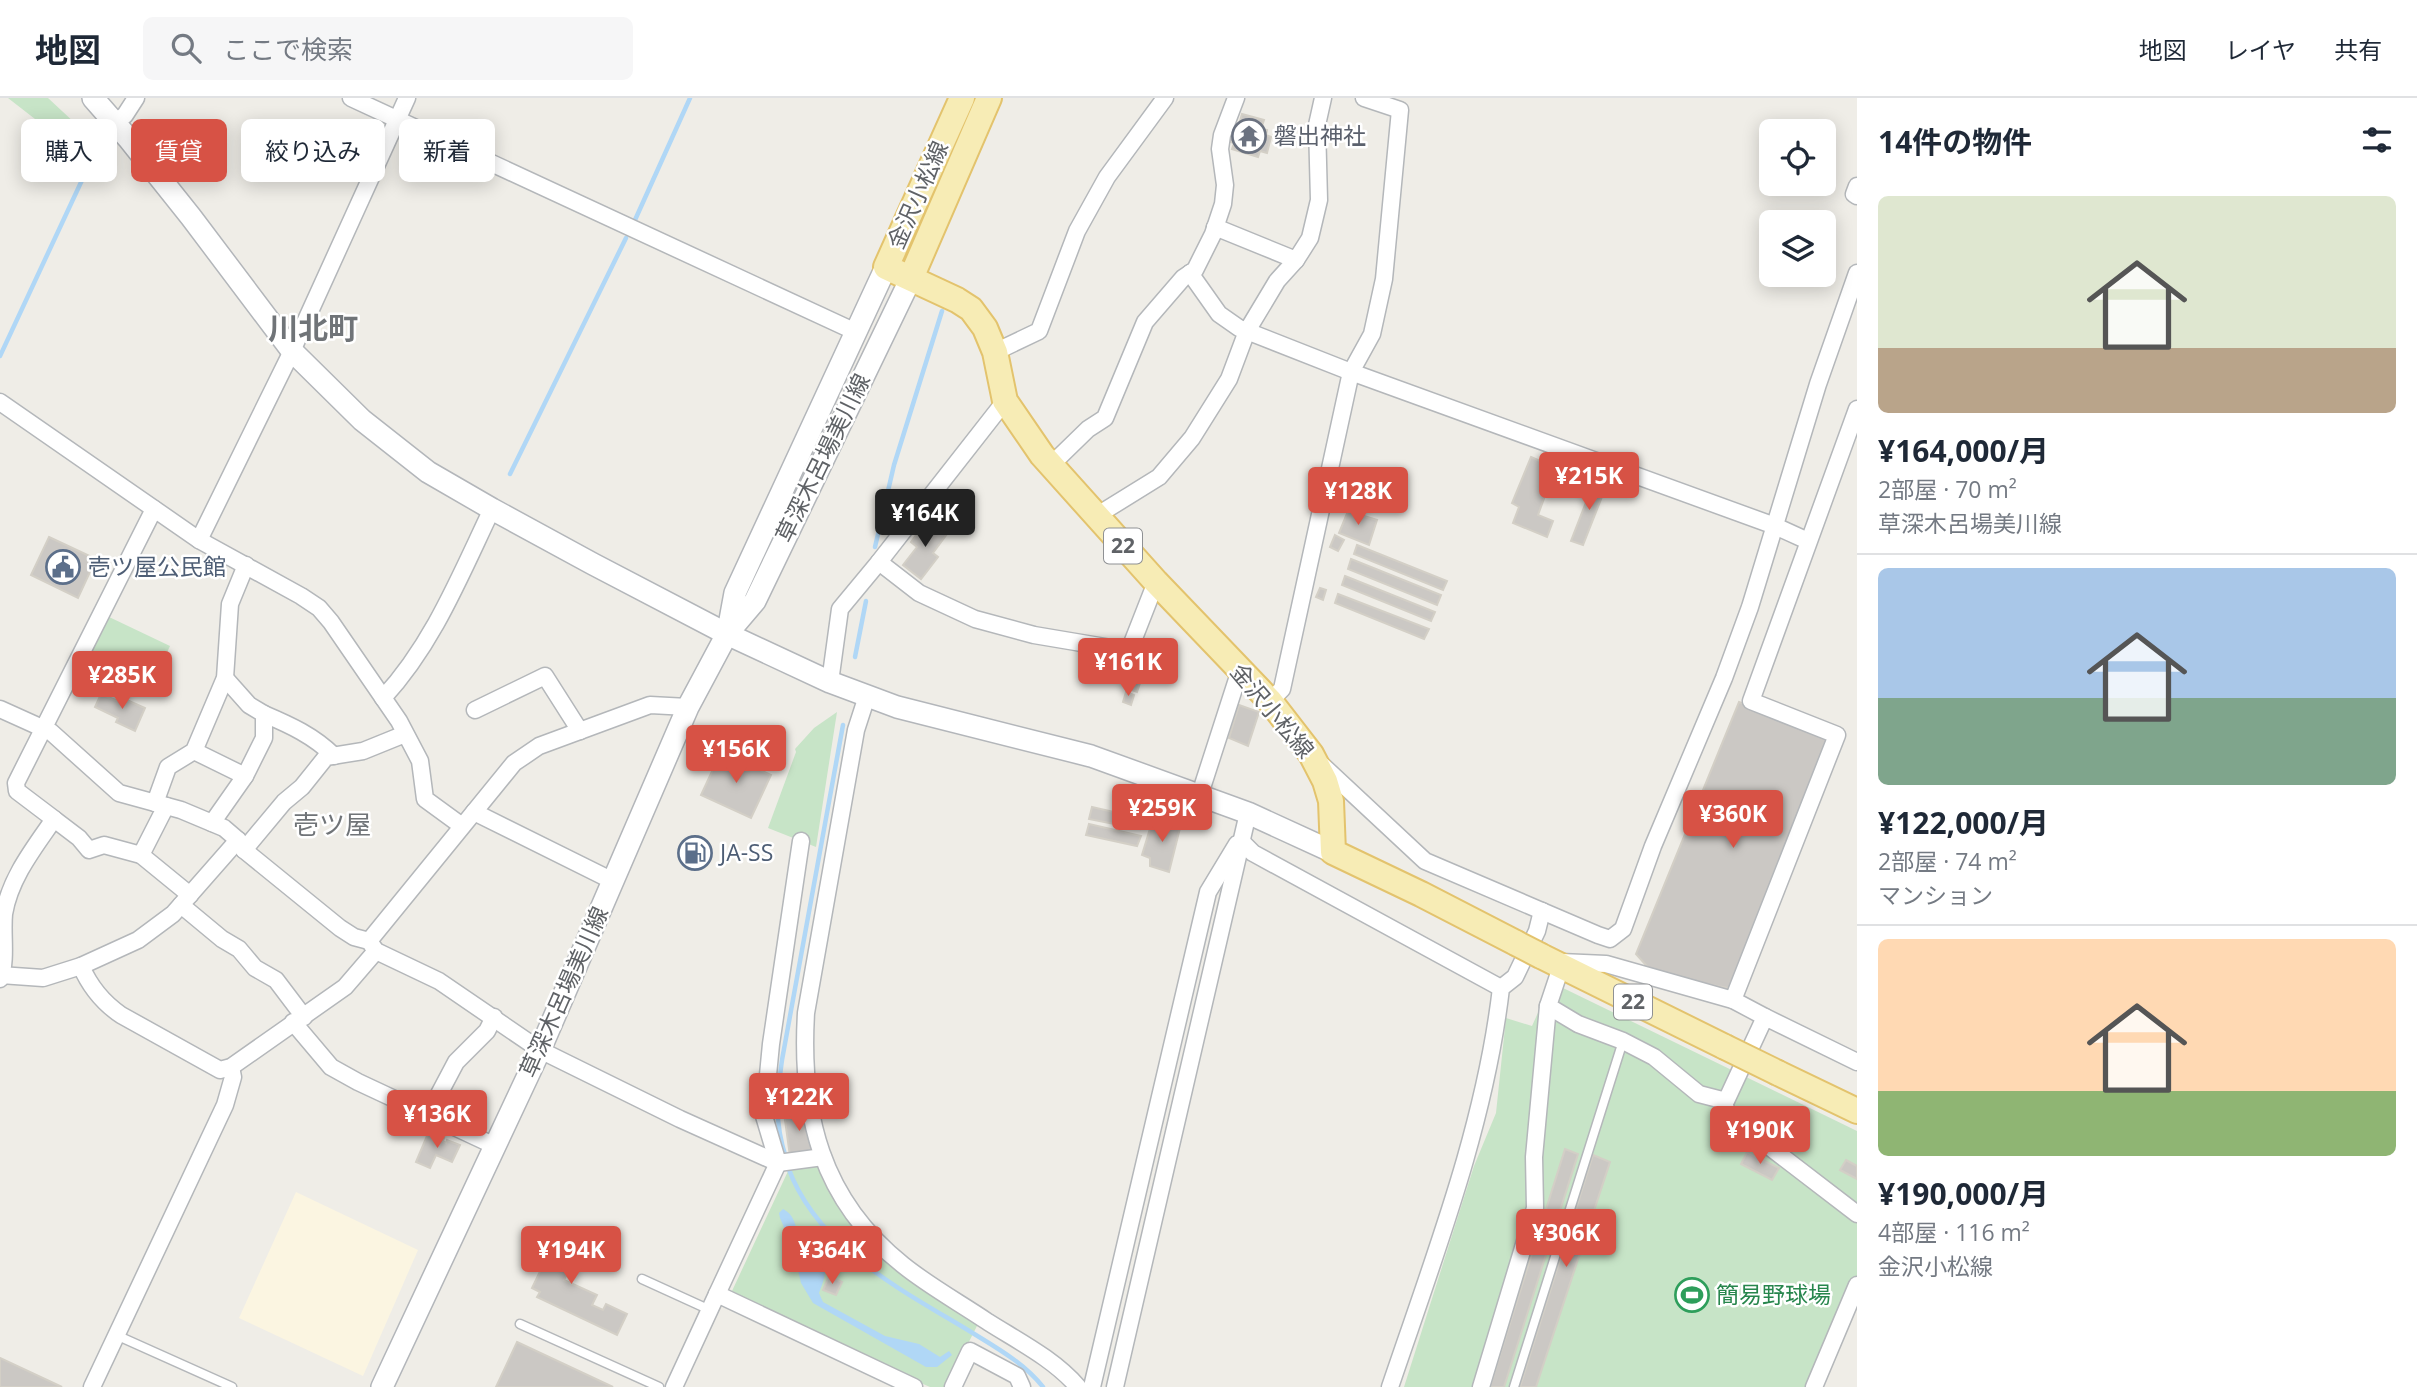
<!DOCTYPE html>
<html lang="ja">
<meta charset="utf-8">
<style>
body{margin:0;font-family:"Open Sans","Noto Sans JP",sans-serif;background:#f6f6f7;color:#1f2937;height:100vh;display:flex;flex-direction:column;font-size:26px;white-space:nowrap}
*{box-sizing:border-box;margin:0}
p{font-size:23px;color:#747a83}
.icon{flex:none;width:38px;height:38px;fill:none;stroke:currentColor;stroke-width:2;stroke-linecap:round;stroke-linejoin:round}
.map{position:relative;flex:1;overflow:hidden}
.sheet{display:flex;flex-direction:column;background:#fff;width:560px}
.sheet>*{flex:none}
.banner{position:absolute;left:21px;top:21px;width:665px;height:63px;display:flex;gap:14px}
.tools{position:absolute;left:1759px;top:21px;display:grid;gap:14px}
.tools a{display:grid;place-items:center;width:77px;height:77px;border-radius:10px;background:#fff;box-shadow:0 4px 18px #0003;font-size:35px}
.price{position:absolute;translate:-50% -60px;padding:0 16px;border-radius:7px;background:#d75245;color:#fff;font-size:23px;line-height:46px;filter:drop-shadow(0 2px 4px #0008)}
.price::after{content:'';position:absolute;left:50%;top:42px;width:21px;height:16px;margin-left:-10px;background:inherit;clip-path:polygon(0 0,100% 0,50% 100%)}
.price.on{background:#222;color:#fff}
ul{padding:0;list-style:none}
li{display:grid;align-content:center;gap:14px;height:371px;padding:0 21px}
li+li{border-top:2px solid #e0e1e3}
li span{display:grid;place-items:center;height:217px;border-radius:10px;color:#555}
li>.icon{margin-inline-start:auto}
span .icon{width:126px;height:126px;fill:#fffc;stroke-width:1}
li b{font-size:30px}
h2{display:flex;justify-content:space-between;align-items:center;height:84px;padding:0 21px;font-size:30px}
.tag{padding:0 24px;border-radius:10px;background:#fff;box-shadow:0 4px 18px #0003;font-size:24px;line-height:63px}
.tag.on{background:#d75245;color:#fff}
header{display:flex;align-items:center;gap:42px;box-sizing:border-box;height:98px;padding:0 35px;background:#fff;border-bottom:2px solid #e0e1e3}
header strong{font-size:33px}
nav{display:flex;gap:38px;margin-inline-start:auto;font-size:24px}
.search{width:490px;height:63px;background:#f6f6f7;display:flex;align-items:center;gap:18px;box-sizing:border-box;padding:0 24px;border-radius:10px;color:#747a83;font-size:26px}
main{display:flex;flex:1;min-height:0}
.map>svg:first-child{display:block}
.commercial{fill:#fbf5e1}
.green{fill:#c7e4c7}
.water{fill:#b0d7f6}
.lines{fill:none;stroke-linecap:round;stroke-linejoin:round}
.stream{stroke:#b0d7f6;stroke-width:4.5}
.building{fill:#cbc8c4;stroke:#d3cfc6;stroke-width:2}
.lane-casing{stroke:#b4b7ba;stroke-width:11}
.street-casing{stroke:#b4b7ba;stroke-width:19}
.secondary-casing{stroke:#b3b6ba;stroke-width:24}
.primary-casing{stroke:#e3c36d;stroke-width:28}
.lane{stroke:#fff;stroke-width:8}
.street{stroke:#fff;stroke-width:16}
.secondary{stroke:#fff;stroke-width:21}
.primary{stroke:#f7ecb5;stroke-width:24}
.primary-bridge-casing{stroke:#e3c36d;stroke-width:28;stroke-linecap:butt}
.primary-bridge{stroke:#f7ecb5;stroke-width:24}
.labels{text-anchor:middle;stroke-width:5;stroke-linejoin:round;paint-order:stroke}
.shield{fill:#fff;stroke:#8f9194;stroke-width:2}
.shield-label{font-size:21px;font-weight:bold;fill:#5f6266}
.worship-label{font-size:23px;fill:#5b616d;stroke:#fff;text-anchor:start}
.street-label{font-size:23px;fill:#5f6266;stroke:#fff}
.service-label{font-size:23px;fill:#4e5e75;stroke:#fff;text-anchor:start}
.leisure-label{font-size:23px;fill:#27864d;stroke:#fff;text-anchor:start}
.quarter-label{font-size:26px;fill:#707478;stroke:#fff}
.district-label{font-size:30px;font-weight:bold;fill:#707478;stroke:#fff}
</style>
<header>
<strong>地図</strong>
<div class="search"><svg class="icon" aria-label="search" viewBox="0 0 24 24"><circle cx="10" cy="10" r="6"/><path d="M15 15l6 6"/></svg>ここで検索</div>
<nav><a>地図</a><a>レイヤ</a><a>共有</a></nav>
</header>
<main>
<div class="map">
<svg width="1857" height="1289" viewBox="0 0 1857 1289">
<rect width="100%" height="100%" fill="#efede7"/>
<!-- commercial -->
<polygon class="commercial" points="296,1094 418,1152 363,1278 239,1220"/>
<!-- green -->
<g class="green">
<polygon points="8,0 48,0 91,40 81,63 44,28"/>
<polygon points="107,518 170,548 152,587 89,556"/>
<polygon points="837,614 816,749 768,730 796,654 795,651 814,630"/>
<polygon points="1561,889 1857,1033 1857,1205 1822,1289 1404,1289 1474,1068 1496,1015 1506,920 1532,928 1541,908"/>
<path d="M 818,1067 C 820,1090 875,1157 895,1171 C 921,1191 951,1206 979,1224 L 946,1289 L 930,1289 L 869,1262 L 732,1193 L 789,1071 Z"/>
</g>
<!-- water -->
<path class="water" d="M 783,1111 C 797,1118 794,1131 803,1143 C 809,1152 819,1156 824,1168 C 827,1176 822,1187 819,1195 L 823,1204 L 885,1238 L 919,1246 L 940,1259 L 949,1253 L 952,1257 L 937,1269 L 926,1269 L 813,1205 L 801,1185 L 793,1150 L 780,1120 L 779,1115 Z"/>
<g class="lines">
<!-- stream -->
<g class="stream">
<polyline points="635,122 690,0"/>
<polyline points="0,258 97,50"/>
<polyline points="510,376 626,140"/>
<polyline points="875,449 894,367 942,213"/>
<polyline points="855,559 866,503"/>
<path d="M 786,1060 C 774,1023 777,999 782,962 L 843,627"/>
<path d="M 788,1069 C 817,1150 902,1192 971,1234 C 997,1250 1024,1265 1043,1289"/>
</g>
</g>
<!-- building -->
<g class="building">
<polygon points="1242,16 1264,22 1261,31 1267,32 1266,37 1271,39 1267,55 1260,53 1258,59 1232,51 1234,45 1228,43 1233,28 1238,30"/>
<polygon points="1531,359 1554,369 1552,374 1567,380 1562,389 1550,384 1538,417 1553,423 1547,439 1513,425 1519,409 1512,405"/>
<polygon points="1595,381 1607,386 1583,447 1571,443"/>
<polygon points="1348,413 1377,422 1369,447 1339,435"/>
<polygon points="927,422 947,436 933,455 938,459 921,481 903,467 917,449 911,444"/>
<polygon points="1335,437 1344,442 1338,453 1330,449"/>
<polygon points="49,439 96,461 78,500 31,477"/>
<polygon points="1357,447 1447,483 1443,492 1354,456"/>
<polygon points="1351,461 1441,497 1437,507 1348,471"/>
<polygon points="1345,478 1435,514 1431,523 1342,487"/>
<polygon points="1320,490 1326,492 1323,502 1316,499"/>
<polygon points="1338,496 1429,531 1424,541 1335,505"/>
<polygon points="1132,582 1140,585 1137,594 1129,591"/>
<polygon points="1126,594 1134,597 1131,607 1123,604"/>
<polygon points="101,596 125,606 127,602 145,610 135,633 116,624 118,620 95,609"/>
<polygon points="1739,604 1831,640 1733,891 1654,876 1636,856"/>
<polygon points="1239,607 1259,614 1248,648 1229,640"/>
<polygon points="721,654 771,677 751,720 701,697"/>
<polygon points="1092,709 1144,721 1140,731 1089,721"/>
<polygon points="1153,721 1181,726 1169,774 1150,768 1150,760 1142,757"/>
<polygon points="1089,726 1141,738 1137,748 1086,737"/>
<polygon points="803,1009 817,1054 790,1058 784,1015"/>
<polygon points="429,1033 444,1040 443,1043 446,1045 447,1042 460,1047 452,1064 436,1057 430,1070 416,1064"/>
<polygon points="1565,1051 1578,1056 1504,1289 1490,1289"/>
<polygon points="1747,1054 1779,1070 1772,1082 1741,1066"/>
<polygon points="1593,1057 1610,1064 1536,1289 1520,1289"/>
<polygon points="1846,1062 1857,1068 1857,1081 1840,1072"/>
<polygon points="541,1139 552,1144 554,1140 592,1158 589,1165 581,1168 571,1168 564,1182 597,1197 592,1207 603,1212 606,1206 627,1216 617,1237 537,1199 540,1194 532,1190 546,1161 533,1155"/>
<polygon points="829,1178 842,1184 836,1197 823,1192"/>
<polygon points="517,1244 613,1289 496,1289"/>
<polygon points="0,1260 62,1289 0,1289"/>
</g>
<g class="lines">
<!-- lane casing -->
<g class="lane-casing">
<g id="lane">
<polyline points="642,1181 710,1212"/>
<polyline points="520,1226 659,1289"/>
<polyline points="116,1237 232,1289"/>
<polyline points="1514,1289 1623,943"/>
</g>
</g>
<!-- street casing -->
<g class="street-casing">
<g id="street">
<polyline points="351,0 856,234"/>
<polyline points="115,25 125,17 136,0"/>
<polyline points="1857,88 1854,96 1857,98"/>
<polyline points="1215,129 1296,162"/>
<polyline points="1190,175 1219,216 1239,230 1351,274 1775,428 1808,443"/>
<polyline points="995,254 1039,233 1077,133 1107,79 1165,0"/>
<polyline points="0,304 199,442 301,498 319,510 331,524 399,623 420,663 425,701 462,728"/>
<polyline points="1051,367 1088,331 1105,320 1145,224 1183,180 1195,172 1213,136 1223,106 1225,87 1220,51 1222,37 1236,0"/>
<polyline points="1096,418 1159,379 1192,340 1229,281 1247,233 1277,183 1296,162 1310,140 1319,102 1317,27 1323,0"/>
<polyline points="199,442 292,253 407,0"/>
<polyline points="879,464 919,495 975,521 1034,537 1129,553 1156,484"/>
<polyline points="830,584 840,511 879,464 1005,303"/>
<path d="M 867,598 L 856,632 L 806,915 C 800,1016 821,1102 903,1167 C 929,1188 960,1205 988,1224 C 1018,1243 1054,1261 1078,1289"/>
<path d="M 383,600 C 433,546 460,478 492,411"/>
<polyline points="1270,603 1282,591 1351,274 1372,236 1384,181 1400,12 1364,0"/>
<polyline points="0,611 51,634 119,695 181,712 224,730 238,742 244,752 340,830 354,839 369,843 376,853 439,883 540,952 680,1021 778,1065 717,1196 914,1289"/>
<polyline points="475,612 545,578 580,633"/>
<path d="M 264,616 C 290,627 314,638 334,658"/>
<polyline points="194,653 245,678"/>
<polyline points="1322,667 1425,763 1598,837 1610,841 1623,831 1653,748 1724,580 1750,509 1818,286 1857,175"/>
<polyline points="1200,696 1240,572"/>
<polyline points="155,705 168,669 194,653 225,580 230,506 246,467"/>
<polyline points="474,714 613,783"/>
<polyline points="54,721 79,740 89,752 104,747 141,757 190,797"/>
<polyline points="212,725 245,678 264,640 264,616 249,607 225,580"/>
<polyline points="801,743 771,946 764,1018 778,1065 823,1059"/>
<polyline points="1242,744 1253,755 1501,890"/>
<polyline points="244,752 284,704 302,689 326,659 363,653 405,636"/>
<polyline points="141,757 166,708"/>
<polyline points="181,807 222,841 239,851 255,870 276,882 304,919"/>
<polyline points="369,843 514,665 539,648 650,607 688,609"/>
<polyline points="1561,864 1606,866 1733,902 1765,919"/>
<path d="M 81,868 C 90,889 102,904 121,917 L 220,972 L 231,969 L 345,889 L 376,853"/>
<polyline points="1561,869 1548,908 1578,926 1623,943 1654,959 1699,996 1726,1003 1765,919 1857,964"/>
<polyline points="0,877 43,880 81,868 138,842 173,816 238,742"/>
<path d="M 0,881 C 7,861 2,837 4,816 C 10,780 34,750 54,721 L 17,693 L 16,685 L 154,411"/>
<polyline points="1733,902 1837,637 1751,603 1857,311"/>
<polyline points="293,924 331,969 358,984 495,1048"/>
<polyline points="1723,1002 1728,1017 1857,1116"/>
<polyline points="428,1017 456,964 487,933 494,919"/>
<polyline points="92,1289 225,1007 233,979 231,969"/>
<polyline points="674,1289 717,1196"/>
<polyline points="953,1289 970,1253 1017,1278 1022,1289"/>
<polyline points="1092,1289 1208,794 1237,746"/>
<polyline points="1115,1289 1248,715"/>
<path d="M 1390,1289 C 1434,1159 1485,1028 1501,890 L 1515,879 L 1537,833 L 1542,813"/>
<polyline points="1481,1289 1535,1110 1534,1059 1548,908"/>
<polyline points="1814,1289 1857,1187"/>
</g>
</g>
<!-- secondary casing -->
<g class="secondary-casing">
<g id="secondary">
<polyline points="93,0 128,40 191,119 292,253 362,322 428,374 492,411 593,466 727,536 830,584 897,609 1091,658 1248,715 1333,754"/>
<polyline points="728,533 735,495 886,169"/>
<polyline points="382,1289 540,952 688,609 727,536 755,503 911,180"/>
</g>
</g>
<!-- primary casing -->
<g class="primary-casing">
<g id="primary">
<polyline points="962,0 886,169 957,202 971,211 985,230 995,254 1005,303 1042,357 1156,484 1270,603 1311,656 1325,683 1331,703 1333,754 1421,796 1516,845"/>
<polyline points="911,180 989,0"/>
<polyline points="1541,858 1725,949"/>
<polyline points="1778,975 1857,1013"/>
</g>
</g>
<!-- lane -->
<use href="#lane" class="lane"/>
<!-- street -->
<use href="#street" class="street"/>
<!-- secondary -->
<use href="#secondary" class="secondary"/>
<!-- primary -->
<use href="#primary" class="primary"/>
<!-- primary-bridge casing -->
<g class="primary-bridge-casing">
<g id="primary-bridge">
<polyline points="1516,845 1541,858"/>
<polyline points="1725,949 1778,975"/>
</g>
</g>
<!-- primary-bridge -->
<use href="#primary-bridge" class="primary-bridge"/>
</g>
<!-- icons -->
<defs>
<g id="temple-ring" transform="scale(1.75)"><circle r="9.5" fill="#fff" stroke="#6b7280" stroke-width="1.5"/><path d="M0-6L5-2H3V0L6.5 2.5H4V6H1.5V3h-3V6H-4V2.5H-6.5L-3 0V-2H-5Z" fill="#6b7280"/></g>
<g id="civic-ring" transform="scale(1.75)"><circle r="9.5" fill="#fff" stroke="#5c6f8a" stroke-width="1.5"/><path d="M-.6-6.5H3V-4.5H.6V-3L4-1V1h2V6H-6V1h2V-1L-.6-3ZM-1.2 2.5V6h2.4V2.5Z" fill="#5c6f8a"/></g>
<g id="fuel-ring" transform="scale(1.75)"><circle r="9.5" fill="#fff" stroke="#5c6f8a" stroke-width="1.5"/><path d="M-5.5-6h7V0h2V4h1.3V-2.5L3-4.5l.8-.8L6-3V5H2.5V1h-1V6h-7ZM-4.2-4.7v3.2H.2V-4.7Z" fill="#5c6f8a"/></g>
<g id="stadium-ring" transform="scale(1.75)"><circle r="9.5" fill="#fff" stroke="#2e9e5b" stroke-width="1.5"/><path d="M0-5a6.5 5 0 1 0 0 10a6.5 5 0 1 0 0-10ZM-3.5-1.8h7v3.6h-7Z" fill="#2e9e5b"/></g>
</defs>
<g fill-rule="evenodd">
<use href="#temple-ring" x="1249" y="38"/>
<use href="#civic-ring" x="63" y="469"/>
<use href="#fuel-ring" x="695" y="755"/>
<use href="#stadium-ring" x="1692" y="1197"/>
</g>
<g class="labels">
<!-- shield labels -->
<g class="shield">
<rect x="1104" y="430.5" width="38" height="35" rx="5"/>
<rect x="1614" y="886.5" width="38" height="35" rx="5"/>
</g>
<g class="shield-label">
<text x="1123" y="455">22</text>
<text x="1633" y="911">22</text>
</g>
<!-- worship labels -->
<g class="worship-label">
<text x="1274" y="46">磐出神社</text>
</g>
<!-- street labels -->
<g class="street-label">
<text transform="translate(918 97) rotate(-66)" y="8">金沢小松線</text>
<text transform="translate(823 360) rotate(-64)" y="8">草深木呂場美川線</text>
<text transform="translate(1272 613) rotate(50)" y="8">金沢小松線</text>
<text transform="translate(564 894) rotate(-66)" y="8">草深木呂場美川線</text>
</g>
<!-- service labels -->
<g class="service-label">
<text x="88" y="477">壱ツ屋公民館</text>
<text x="720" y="763">JA-SS</text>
</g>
<!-- leisure labels -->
<g class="leisure-label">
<text x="1716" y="1205">簡易野球場</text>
</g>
<!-- quarter labels -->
<g class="quarter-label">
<text x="332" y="736">壱ツ屋</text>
</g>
<!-- district labels -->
<g class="district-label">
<text x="313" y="241">川北町</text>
</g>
</g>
</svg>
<div class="tools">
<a><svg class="icon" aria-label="locate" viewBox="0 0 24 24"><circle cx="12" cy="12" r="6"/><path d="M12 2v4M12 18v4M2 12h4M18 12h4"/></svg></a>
<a><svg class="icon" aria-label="layers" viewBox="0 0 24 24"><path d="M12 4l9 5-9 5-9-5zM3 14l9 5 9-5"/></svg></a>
</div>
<b class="price" style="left:1589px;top:414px">¥215K</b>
<b class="price" style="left:1358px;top:429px">¥128K</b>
<b class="price on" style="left:925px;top:451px">¥164K</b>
<b class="price" style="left:1128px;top:600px">¥161K</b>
<b class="price" style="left:122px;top:613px">¥285K</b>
<b class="price" style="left:736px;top:687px">¥156K</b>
<b class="price" style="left:1162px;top:746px">¥259K</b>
<b class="price" style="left:1733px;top:752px">¥360K</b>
<b class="price" style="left:799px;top:1035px">¥122K</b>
<b class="price" style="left:437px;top:1052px">¥136K</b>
<b class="price" style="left:1760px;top:1068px">¥190K</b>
<b class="price" style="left:1566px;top:1171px">¥306K</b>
<b class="price" style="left:571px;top:1188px">¥194K</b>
<b class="price" style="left:832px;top:1188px">¥364K</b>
<div class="banner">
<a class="tag">購入</a>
<a class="tag on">賃貸</a>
<a class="tag">絞り込み</a>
<a class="tag">新着</a>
</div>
</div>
<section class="sheet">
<h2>14件の物件<svg class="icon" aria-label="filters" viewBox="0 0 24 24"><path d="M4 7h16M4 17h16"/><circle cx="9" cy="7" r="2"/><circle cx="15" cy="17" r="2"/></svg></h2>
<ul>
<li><span style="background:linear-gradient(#dfe7d0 70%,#b9a48a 0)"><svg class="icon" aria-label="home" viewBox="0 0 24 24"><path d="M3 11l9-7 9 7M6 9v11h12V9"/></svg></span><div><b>¥164,000/月</b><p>2部屋 · 70 m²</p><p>草深木呂場美川線</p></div></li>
<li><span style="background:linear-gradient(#a9c7e8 60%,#7fa58c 0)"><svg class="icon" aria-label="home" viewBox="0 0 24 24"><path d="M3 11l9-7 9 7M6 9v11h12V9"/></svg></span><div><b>¥122,000/月</b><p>2部屋 · 74 m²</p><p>マンション</p></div></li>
<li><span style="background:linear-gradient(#ffd9b3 70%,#8fb573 0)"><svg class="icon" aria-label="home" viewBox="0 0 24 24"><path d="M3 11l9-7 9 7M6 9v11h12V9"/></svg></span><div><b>¥190,000/月</b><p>4部屋 · 116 m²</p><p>金沢小松線</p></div></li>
</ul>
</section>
</main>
